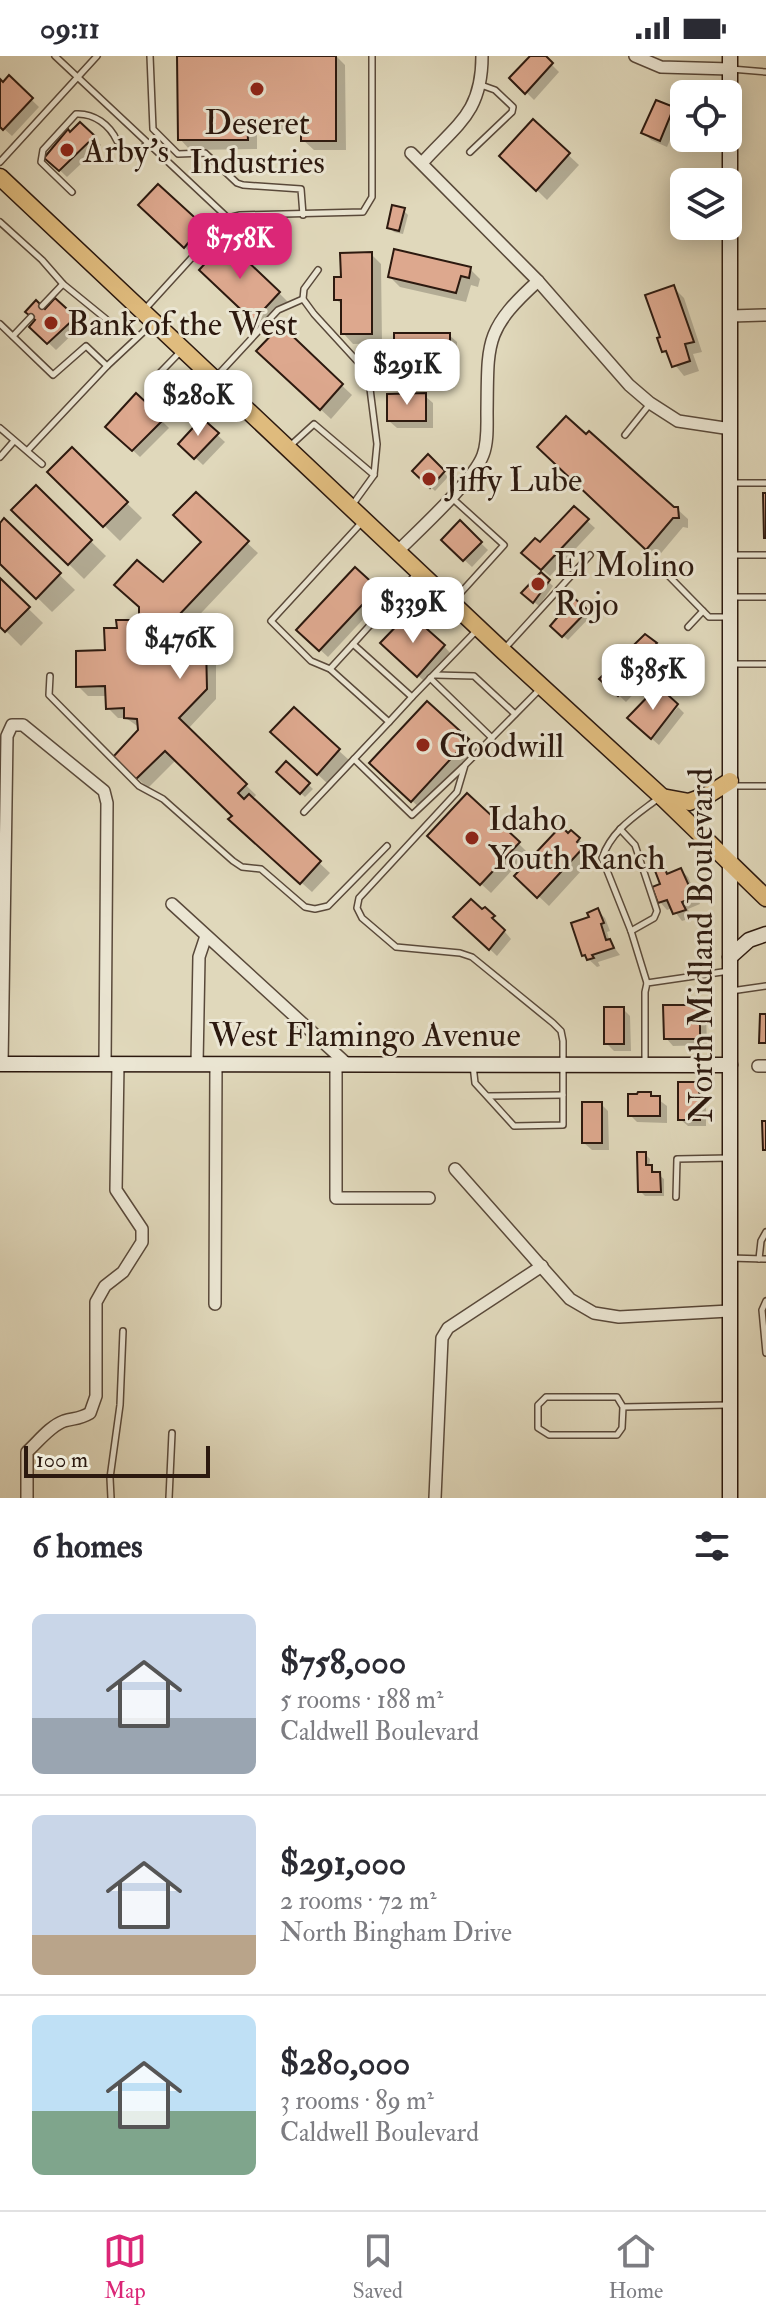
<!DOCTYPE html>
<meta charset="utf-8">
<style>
body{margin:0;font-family:"IM FELL Double Pica",serif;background:#f2f2f3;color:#2b2b33;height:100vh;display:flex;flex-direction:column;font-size:30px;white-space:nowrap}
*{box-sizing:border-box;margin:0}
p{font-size:26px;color:#7c7c81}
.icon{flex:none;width:44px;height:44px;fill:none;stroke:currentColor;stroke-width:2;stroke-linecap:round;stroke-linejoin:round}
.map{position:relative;height:1442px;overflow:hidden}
.sheet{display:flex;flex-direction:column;background:#fff;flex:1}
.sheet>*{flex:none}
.tools{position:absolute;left:670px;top:24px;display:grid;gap:16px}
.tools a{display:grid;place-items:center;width:72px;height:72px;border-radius:12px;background:#fff;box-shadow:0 4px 20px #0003;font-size:40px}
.scale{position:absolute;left:24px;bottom:20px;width:186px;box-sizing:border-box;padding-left:8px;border:4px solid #2c190f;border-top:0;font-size:22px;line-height:28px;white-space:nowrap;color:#2c190f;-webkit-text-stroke:6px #ebe6d3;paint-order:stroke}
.price{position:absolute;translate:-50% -68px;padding:0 18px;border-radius:16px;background:#fff;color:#222;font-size:26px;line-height:52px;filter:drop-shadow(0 2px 4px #0008)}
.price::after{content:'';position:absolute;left:50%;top:48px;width:24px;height:18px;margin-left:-12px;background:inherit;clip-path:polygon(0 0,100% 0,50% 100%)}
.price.selected{background:#db2777;color:#fff}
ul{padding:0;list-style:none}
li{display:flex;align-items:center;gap:24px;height:200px;padding:0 32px}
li+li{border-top:2px solid #e1e1e2}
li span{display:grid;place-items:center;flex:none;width:224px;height:160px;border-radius:12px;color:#555}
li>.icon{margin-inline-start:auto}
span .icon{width:96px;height:96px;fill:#fffc;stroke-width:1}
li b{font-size:34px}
h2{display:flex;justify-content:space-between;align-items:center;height:96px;padding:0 32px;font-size:34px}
.status{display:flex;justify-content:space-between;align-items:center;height:56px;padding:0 40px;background:#fff;direction:ltr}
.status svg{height:22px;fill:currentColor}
.menu{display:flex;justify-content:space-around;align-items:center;height:112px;border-top:2px solid #e1e1e2;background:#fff;font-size:22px;color:#7c7c81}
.menu a{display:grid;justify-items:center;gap:4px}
.menu .selected{color:#db2777}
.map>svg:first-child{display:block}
.shadow{fill:#0003}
.building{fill:#dda88e;stroke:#2c190f;stroke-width:2}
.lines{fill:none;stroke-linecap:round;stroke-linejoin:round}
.lane-casing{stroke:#59493a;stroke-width:8}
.street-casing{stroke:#59493a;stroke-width:14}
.secondary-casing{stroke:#2c190f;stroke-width:17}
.primary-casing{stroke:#2c190f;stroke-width:19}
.lane{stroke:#ebe6d3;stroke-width:5}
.street{stroke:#ebe6d3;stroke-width:11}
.secondary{stroke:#ebe6d3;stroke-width:14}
.primary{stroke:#e0bc7e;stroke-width:16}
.poi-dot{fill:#8f2418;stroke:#ebe6d3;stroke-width:3}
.labels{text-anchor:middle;stroke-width:6;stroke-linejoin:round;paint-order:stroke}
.poi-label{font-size:34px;fill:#2c190f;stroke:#ebe6d3;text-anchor:start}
.street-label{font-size:34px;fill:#2c190f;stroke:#ebe6d3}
</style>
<div class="status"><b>09:11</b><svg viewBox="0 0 49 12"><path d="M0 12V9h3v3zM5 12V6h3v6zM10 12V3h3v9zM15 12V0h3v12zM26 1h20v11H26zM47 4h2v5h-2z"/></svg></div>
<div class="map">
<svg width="766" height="1442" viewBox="0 0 766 1442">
<rect width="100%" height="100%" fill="#e0d8bb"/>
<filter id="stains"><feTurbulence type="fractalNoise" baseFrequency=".0025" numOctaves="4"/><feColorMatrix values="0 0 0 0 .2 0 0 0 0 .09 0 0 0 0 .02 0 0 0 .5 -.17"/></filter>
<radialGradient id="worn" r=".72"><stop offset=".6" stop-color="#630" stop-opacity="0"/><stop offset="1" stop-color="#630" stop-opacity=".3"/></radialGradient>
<!-- shadow -->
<g class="shadow">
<polygon points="179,0 336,0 345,9 346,94 314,94 303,84 303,74 257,75 257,93 190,94 180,83"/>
<polygon points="532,0 543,0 559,16 534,44 512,22"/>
<polygon points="9,22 39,51 12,80 0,69 0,26 3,28"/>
<polygon points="672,53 680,60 667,91 651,84 644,77"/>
<polygon points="533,66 579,109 547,144 502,100"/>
<polygon points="80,68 101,89 67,121 47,102"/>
<polygon points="158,131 209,178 192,198 141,149"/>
<polygon points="403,154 408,159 403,178 394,176 389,171"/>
<polygon points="371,198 381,208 382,287 353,288 343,277 343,250 336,243 343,223"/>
<polygon points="470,213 480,223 478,231 471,229 466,246 400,231 390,221"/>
<polygon points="202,214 279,237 289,247 265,274"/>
<polygon points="674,232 684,242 702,296 693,298 699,315 684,320 664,295 662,282"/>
<polygon points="55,245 81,270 56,294 32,271"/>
<polygon points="281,272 352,339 331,363 269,305"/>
<polygon points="449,279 457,286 457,303 403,304 396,297"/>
<polygon points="136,340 169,372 140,401 108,371"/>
<polygon points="425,340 433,347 433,372 397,372 389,365"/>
<polygon points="202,365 225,386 203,409 181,388"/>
<polygon points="539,391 677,453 688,463 688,472 683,471 657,502"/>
<polygon points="72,394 142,462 120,485 50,416"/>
<polygon points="428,401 448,421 435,435 414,415"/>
<polygon points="36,432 106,500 84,523 14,454"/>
<polygon points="196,439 258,497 187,572 216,601 216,643 188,673 256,739 252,744 330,817 312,836 241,773 234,760 176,704 148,732 115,701 140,675 140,672 126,662 118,662 108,652 107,640 88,640 78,630 107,596 119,574 141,566 163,529 204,487"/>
<polygon points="574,453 595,472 550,520 531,504"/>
<polygon points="4,465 75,534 52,556 0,505 0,470"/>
<polygon points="460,467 488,494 472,511 443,484"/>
<polygon points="355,513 384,541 328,601 299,574"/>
<polygon points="541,519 553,530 539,550 523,537"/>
<polygon points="0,525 43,567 21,590 0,569"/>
<polygon points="574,545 591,560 568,584 552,570"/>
<polygon points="645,580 663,596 638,626 642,629 626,646 602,623"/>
<polygon points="383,587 444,590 451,598 425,626"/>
<polygon points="678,651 684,657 659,689 637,670 660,671"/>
<polygon points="294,654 349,704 328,728 283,686"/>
<polygon points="467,684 477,694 422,754 381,716"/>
<polygon points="286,707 313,733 305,741 278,716"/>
<polygon points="571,776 589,794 586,797 592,803 549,850 517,820"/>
<polygon points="518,787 528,797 491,837 440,790"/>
<polygon points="663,811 670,818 681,814 688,821 700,848 688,853 692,862 682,865 672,852 667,854 660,846"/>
<polygon points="485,853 511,883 497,900 456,861"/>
<polygon points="598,855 605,862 610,875 607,876 610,886 620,899 598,906 600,910 597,911 584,899 591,862"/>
<polygon points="699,951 706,958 707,989 673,990 666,982"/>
<polygon points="623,953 630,960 631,995 614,995 606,987"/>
<polygon points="699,1028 706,1035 706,1070 688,1070 680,1063"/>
<polygon points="651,1038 667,1050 667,1067 637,1066 630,1059"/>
<polygon points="601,1048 608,1055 609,1094 592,1094 584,1087"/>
<polygon points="645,1098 650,1103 649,1111 664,1123 664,1140 645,1140 640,1135"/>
</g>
<!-- building -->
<g class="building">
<polygon points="177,0 336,0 336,85 301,85 301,65 247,65 248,84 178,84"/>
<polygon points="530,0 546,0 553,7 525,38 509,22"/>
<polygon points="9,19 33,42 3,74 0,71 0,23 3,26"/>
<polygon points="656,44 674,51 660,85 641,77"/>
<polygon points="533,63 570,97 536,135 499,100"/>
<polygon points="80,66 95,80 59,115 44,102 68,73 70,76"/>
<polygon points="158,128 203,169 184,192 138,149"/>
<polygon points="392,149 405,152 399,175 387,172"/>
<polygon points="226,185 280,236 253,265 199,214"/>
<polygon points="394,193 471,211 469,222 461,220 456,237 388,221"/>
<polygon points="372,196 372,278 341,278 341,244 334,244 334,221 341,221 340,197"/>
<polygon points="674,229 694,286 685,288 690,305 672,311 666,295 662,296 657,282 660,281 645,239"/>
<polygon points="55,242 76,261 47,288 29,271 35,264 25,256 36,244 45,253"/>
<polygon points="281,269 343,328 320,354 256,295"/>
<rect x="394" y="277" width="56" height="20"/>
<polygon points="136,337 164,363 132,395 105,371"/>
<polygon points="426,337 426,365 387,365 387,338"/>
<polygon points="566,360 586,378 589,375 674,451 678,451 679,462 673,462 646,494 537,391"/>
<polygon points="202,362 219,377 194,403 178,388"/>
<polygon points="72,391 128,446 103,471 47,416"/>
<polygon points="428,398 445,415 430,432 412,415"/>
<polygon points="36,429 92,484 68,509 11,454"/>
<polygon points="196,436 249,485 178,560 206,589 207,633 179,662 247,728 238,737 244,743 249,738 321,805 300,828 228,763 232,760 165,695 136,723 113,701 138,674 137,663 124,662 124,652 106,653 105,630 76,631 76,595 105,594 104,572 117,572 116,564 139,564 139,551 114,529 137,504 163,526 201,486 173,459"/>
<polygon points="763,437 766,437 766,482 764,482"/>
<polygon points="574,450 589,463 541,514 521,497 535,482 540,486"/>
<polygon points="4,462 61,517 36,543 0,508 0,467"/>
<polygon points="460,464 482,486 463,505 441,484"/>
<polygon points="355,511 378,532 319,595 296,574"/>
<polygon points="541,516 550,524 533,547 521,537"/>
<polygon points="0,522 30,551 5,576 0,571"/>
<polygon points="574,542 588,554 562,581 550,570"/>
<polygon points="409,557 445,589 417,621 380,587"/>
<polygon points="645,578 657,587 632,617 636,621 618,640 599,623"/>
<polygon points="658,630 678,648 651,683 627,662"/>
<polygon points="427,645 469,683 411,746 369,707"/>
<polygon points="294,651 340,693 317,719 270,676"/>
<polygon points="286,705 310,727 300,738 276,716"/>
<polygon points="467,737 520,786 480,829 427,780"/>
<polygon points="561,770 568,777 571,774 580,782 577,786 583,792 537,842 514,820"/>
<polygon points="663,809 667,818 681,812 694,841 682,846 686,854 673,858 667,844 658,847 652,831 660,828 654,812"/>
<polygon points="471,843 482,853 485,851 495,860 492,862 505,874 489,894 453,861"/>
<polygon points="598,852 604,867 601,868 606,884 610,883 614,892 592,899 594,902 587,904 585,899 582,900 571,867 589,861 587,857"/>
<polygon points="663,949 700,949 700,983 664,983"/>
<rect x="604" y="951" width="20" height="37"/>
<polygon points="760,958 766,958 766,987 759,987"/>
<polygon points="678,1026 699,1026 700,1064 678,1064"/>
<polygon points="638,1036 651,1036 651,1040 660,1040 660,1060 628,1060 628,1038 637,1038"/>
<rect x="582" y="1046" width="20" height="41"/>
<polygon points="762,1065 766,1065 766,1094 763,1094"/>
<polygon points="637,1096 646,1096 646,1109 652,1109 652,1116 660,1116 661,1136 638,1136"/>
</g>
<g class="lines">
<!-- lane casing -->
<g class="lane-casing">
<g id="lane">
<polyline points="55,0 228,162 240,159 363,156 372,141 372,0"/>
<polyline points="150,0 153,73 178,98 205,97 237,127 243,129 301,133 303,159"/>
<polyline points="731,13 766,16"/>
<polyline points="470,96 512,56 513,51 495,34 481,29"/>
<polyline points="135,99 148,87"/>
<polyline points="0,106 97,0"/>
<path d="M 72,136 L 41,106 L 43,94 L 76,58 C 94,57 110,69 117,85"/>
<polyline points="0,166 42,204 63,228 106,263"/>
<polyline points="318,214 304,233 303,243 314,258 368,317 377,388 374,419 353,448"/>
<polyline points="42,250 63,228"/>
<polyline points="146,252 228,162"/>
<polyline points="0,268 53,319 86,290 107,310"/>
<polyline points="13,280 31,261"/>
<polyline points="216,321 278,254 303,243"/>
<polyline points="151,326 182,294"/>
<polyline points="197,355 222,332"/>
<polyline points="0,372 42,408"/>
<polyline points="625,379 649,349"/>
<polyline points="291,389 314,368 374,419"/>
<polyline points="28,394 107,310 153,267"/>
<polyline points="0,401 14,385"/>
<polyline points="731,427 766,427"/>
<polyline points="452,442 504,489 455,543"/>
<polyline points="731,499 766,499"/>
<polyline points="657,508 709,561 726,561"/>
<polyline points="418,516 353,588 412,641 478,573"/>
<polyline points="732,541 766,541"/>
<polyline points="688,571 703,555"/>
<polyline points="506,591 590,499"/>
<polyline points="732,608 766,608"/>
<polyline points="330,613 353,588"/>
<polyline points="435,619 474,620 515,658"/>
<polyline points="50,620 49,639 139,730 163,743 233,805 242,811 261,813 305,851 315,853 328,850 387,790"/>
<polyline points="430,622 492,682"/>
<polyline points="389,666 412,641"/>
<polyline points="354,703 412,759 463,711"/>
<polyline points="732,730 766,730"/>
<polyline points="304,756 389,666 330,613 311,605 271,565 363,465"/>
<polyline points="620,773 635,789 657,855 654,862 631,875"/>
<path d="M 647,927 L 631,875 L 602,802 C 612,773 637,759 660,741"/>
<polyline points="731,935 766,930"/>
<polyline points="645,1006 645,936 647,927 729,915"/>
<polyline points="473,1009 475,1027 514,1070 563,1069 563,985 561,975 553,967 472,901 460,897 396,891 362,862 357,852 359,842 457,736 465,709 541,632"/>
<polyline points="488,1040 563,1039"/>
<polyline points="676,1141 677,1103 729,1102"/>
<polyline points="730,1202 766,1203"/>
<polyline points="759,1203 761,1185 766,1176"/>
<polyline points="766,1245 762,1254 766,1297"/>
<polyline points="623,1351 622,1372 617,1379 549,1379 538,1372 538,1349 546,1341 617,1341 623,1351 728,1349"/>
<polyline points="111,1442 110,1422 120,1349 123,1275"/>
<polyline points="169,1442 172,1377"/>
</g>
</g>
<!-- street casing -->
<g class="street-casing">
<g id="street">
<polyline points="635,0 661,11 730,13"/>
<polyline points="411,97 538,225 629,329 650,347 678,365 731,373"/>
<path d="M 422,107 C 457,68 482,57 482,0"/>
<polyline points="731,260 766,259"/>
<path d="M 397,496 C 418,475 474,424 483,399 C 488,386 487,370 487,356 C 488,286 484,274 538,225"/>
<polyline points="172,848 347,1008"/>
<polyline points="2,1008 7,680 12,669 23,669 104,735 107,747 105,1008"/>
<polyline points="197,1008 199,901 206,880"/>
<polyline points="336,1008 336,1142 429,1142"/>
<polyline points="758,1010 766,1010"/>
<polyline points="455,1113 570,1243 594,1257 619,1261 729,1255"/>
<polyline points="215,1248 216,1008"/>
<path d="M 27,1442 L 27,1396 C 38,1386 50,1370 64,1365 C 75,1362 80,1363 90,1357 L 96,1340 L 96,1246 L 105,1230 L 123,1216 L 142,1186 L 142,1173 L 116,1134 L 118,1008"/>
<polyline points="435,1442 442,1282 448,1272 542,1210"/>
</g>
</g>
<!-- secondary casing -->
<g class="secondary-casing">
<g id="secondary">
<polyline points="730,901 749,884 766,878"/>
<polyline points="0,1008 730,1009"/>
<polyline points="730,1442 730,0"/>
</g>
</g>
<!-- primary casing -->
<g class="primary-casing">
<g id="primary">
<polyline points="0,121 503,595 661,740 766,842"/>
<polyline points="662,741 689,746 708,739 730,725"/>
</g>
</g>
<!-- lane -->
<use href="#lane" class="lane"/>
<!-- street -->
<use href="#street" class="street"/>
<!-- secondary -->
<use href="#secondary" class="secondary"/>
<!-- primary -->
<use href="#primary" class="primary"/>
</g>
<!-- markers -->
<g class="poi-dot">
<circle cx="257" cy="33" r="8"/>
<circle cx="67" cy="94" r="8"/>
<circle cx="51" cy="267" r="8"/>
<circle cx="429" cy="423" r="8"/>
<circle cx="538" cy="528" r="8"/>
<circle cx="423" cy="689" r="8"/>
<circle cx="472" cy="782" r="8"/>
</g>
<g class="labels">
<!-- poi labels -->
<g class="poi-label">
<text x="257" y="78" text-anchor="middle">Deseret<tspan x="257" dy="39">Industries</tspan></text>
<text x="83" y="106">Arby's</text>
<text x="67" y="279">Bank of the West</text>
<text x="445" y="435">Jiffy Lube</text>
<text x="554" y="520">El Molino<tspan x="554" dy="39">Rojo</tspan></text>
<text x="439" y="701">Goodwill</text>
<text x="488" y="774">Idaho<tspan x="488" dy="39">Youth Ranch</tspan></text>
</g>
<!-- street labels -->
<g class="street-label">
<text transform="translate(700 889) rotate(-90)" y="12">North Midland Boulevard</text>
<text x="365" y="990">West Flamingo Avenue</text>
</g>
</g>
<rect width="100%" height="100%" filter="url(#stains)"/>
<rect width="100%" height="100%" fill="url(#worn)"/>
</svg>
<div class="tools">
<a><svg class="icon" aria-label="locate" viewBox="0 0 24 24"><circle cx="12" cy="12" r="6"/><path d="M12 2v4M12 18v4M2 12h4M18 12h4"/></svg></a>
<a><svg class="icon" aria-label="layers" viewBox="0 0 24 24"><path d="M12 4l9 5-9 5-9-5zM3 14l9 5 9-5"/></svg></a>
</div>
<div class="scale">100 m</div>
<b class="price selected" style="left:240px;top:225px">$758K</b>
<b class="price" style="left:407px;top:351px">$291K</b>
<b class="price" style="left:198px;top:382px">$280K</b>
<b class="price" style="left:413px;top:589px">$339K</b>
<b class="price" style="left:180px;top:625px">$476K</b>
<b class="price" style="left:653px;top:656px">$385K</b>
</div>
<section class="sheet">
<h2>6 homes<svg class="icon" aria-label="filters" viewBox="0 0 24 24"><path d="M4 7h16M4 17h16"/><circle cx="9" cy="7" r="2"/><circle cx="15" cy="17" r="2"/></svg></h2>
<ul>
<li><span style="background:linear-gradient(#c9d6e8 65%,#9aa5b1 0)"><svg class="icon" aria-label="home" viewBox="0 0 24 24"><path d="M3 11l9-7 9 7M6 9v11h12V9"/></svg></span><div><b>$758,000</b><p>5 rooms · 188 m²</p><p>Caldwell Boulevard</p></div></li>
<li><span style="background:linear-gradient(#c9d6e8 75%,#b9a48a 0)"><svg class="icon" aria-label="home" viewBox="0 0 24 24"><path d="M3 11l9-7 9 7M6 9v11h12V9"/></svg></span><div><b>$291,000</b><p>2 rooms · 72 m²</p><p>North Bingham Drive</p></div></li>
<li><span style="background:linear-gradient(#bfe0f5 60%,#7fa58c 0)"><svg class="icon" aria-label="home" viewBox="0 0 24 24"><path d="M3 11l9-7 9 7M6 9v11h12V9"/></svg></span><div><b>$280,000</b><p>3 rooms · 89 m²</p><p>Caldwell Boulevard</p></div></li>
</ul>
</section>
<nav class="menu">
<a class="selected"><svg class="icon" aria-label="map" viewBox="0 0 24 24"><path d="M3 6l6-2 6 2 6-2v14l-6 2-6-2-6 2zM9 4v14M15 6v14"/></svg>Map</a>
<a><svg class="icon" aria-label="saved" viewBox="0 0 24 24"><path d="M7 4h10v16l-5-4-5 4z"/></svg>Saved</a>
<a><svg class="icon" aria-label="home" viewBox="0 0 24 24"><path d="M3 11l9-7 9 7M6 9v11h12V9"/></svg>Home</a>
</nav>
